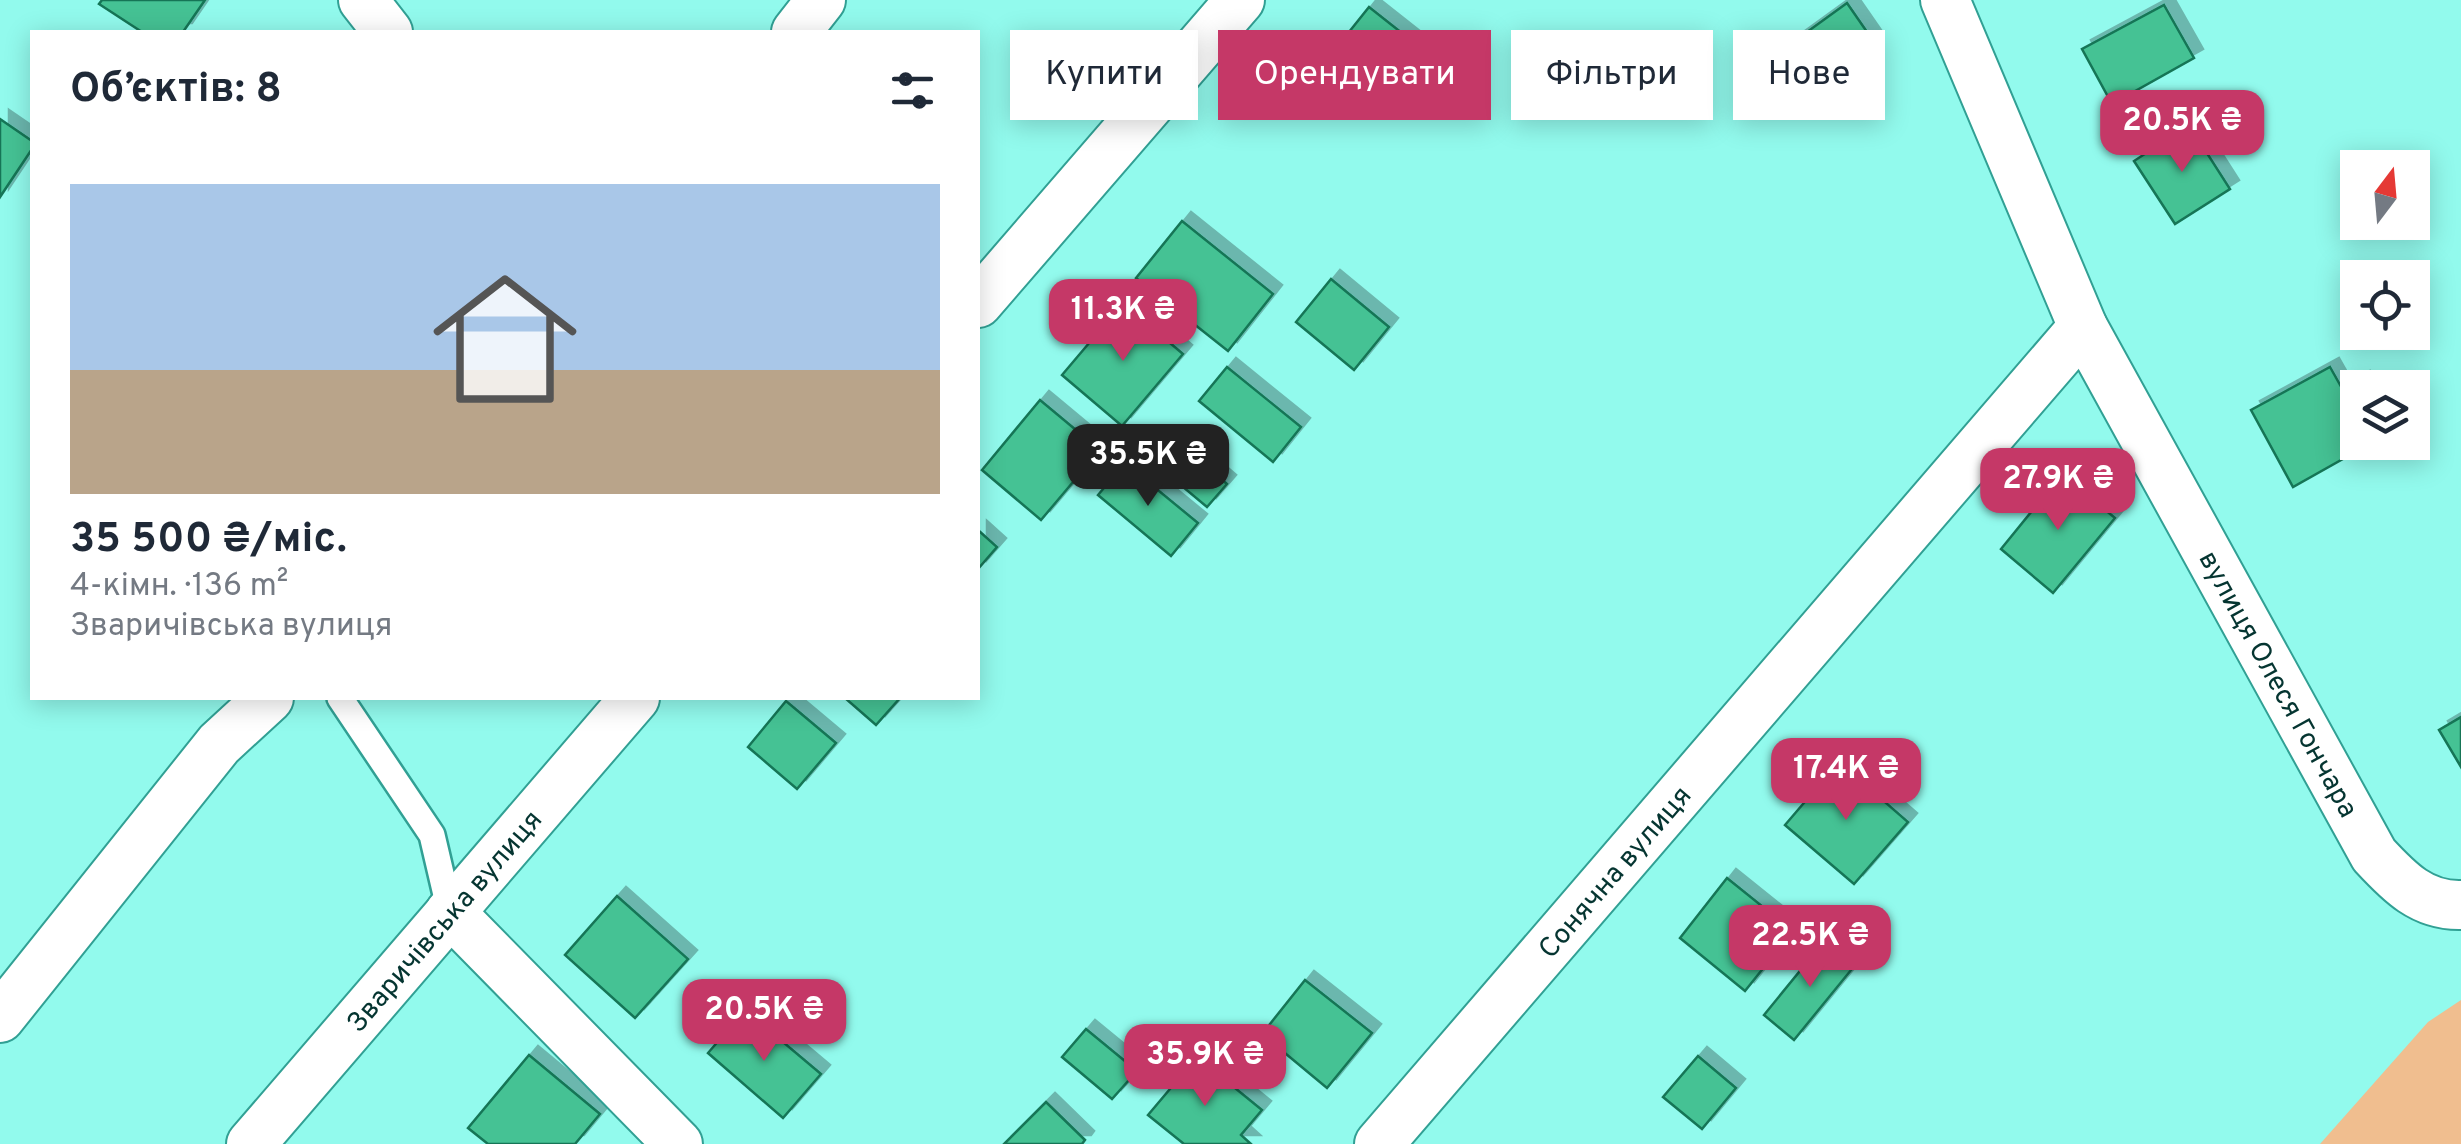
<!DOCTYPE html>
<html lang="uk">
<meta charset="utf-8">
<style>
body{margin:0;font-family:Overpass,sans-serif;background:#f2f2f3;color:#1f2937;height:100vh;display:flex;flex-direction:column;font-size:38px;white-space:nowrap}
*{box-sizing:border-box;margin:0}
p{font-size:32px;color:#747a83}
.icon{flex:none;width:55px;height:55px;fill:none;stroke:currentColor;stroke-width:2;stroke-linecap:round;stroke-linejoin:round}
.map{position:relative;flex:1;overflow:hidden}
.details{position:absolute;left:30px;top:30px;width:950px;height:670px;display:flex;flex-direction:column;background:#fff;border-radius:0px;box-shadow:0 5px 25px #0003}
.details>*{flex:none}
.hud{position:absolute;left:1010px;top:30px;width:950px;height:90px;display:flex;gap:20px}
.needle{width:65px;rotate:16deg}
.buttons{position:absolute;left:2340px;top:150px;display:grid;gap:20px}
.buttons a{display:grid;place-items:center;width:90px;height:90px;border-radius:0px;background:#fff;box-shadow:0 5px 25px #0003;font-size:50px}
.price{position:absolute;translate:-50% -85px;padding:0 22px;border-radius:20px;background:#c53867;color:#fff;font-size:32px;line-height:65px;filter:drop-shadow(0 2px 5px #0008)}
.price::after{content:'';position:absolute;left:50%;top:60px;width:30px;height:22px;margin-left:-15px;background:inherit;clip-path:polygon(0 0,100% 0,50% 100%)}
.price.current{background:#222;color:#fff}
ul{padding:0;list-style:none}
li{display:grid;align-content:center;gap:20px;height:530px;padding:0 40px}
li+li{border-top:2px solid #e0e1e3}
li span{display:grid;place-items:center;height:310px;border-radius:0px;color:#555}
li>.icon{margin-inline-start:auto}
span .icon{width:180px;height:180px;fill:#fffc;stroke-width:1}
li b{font-size:42px}
h2{display:flex;justify-content:space-between;align-items:center;height:120px;padding:0 40px;font-size:42px}
.chip{padding:0 35px;border-radius:0px;background:#fff;box-shadow:0 5px 25px #0003;font-size:35px;line-height:90px}
.chip.current{background:#c53867;color:#fff}
.map>svg:first-child{display:block}
.green{fill:#f0be8f}
.building{fill:#44c294;stroke:#157556;stroke-width:2.5;filter:url(#shadow)}
.lines{fill:none;stroke-linecap:round;stroke-linejoin:round}
.service-casing{stroke:#31a094;stroke-width:30}
.minor-casing{stroke:#31a094;stroke-width:52}
.service{stroke:#fff;stroke-width:25}
.minor{stroke:#fff;stroke-width:48}
.labels{text-anchor:middle;stroke-width:8;stroke-linejoin:round;paint-order:stroke}
.street-label{font-size:28px;fill:#053531;stroke:#fff}
</style>
<div class="map">
<svg width="2461" height="1144" viewBox="0 0 2461 1144">
<defs>
<filter id="shadow"><feDropShadow dx="9" dy="-9" stdDeviation="0" flood-color="#0004"/></filter>
</defs>
<rect width="100%" height="100%" fill="#92faed"/>
<!-- green -->
<polygon class="green" points="2461,1000 2461,1144 2320,1144 2428,1022"/>
<!-- building -->
<g class="building">
<polygon points="102,0 205,0 183,32 142,32 99,4"/>
<polygon points="1847,3 1874,42 1783,107 1756,69"/>
<polygon points="2164,5 2194,58 2112,104 2082,49"/>
<polygon points="1369,7 1431,56 1383,116 1321,67"/>
<polygon points="0,119 32,141 32,149 0,197"/>
<polygon points="2189,125 2230,189 2175,224 2134,161"/>
<polygon points="1182,221 1273,294 1228,351 1136,278"/>
<polygon points="1331,279 1389,327 1354,370 1296,322"/>
<polygon points="1123,303 1183,354 1122,426 1062,375"/>
<polygon points="1227,367 1301,427 1273,462 1199,401"/>
<polygon points="2330,367 2343,390 2361,380 2366,388 2358,388 2358,442 2373,442 2293,487 2251,410"/>
<polygon points="1040,400 1100,450 1041,520 982,470"/>
<polygon points="1198,459 1227,484 1207,507 1177,482"/>
<polygon points="1125,463 1198,523 1171,556 1098,495"/>
<polygon points="2062,474 2115,518 2053,593 2001,549"/>
<polygon points="978,530 997,547 978,569"/>
<polygon points="845,698 900,698 876,725"/>
<polygon points="786,701 836,743 797,789 748,747"/>
<polygon points="2461,717 2461,767 2439,730"/>
<polygon points="1839,762 1908,822 1854,884 1785,825"/>
<polygon points="1727,878 1793,931 1745,991 1680,938"/>
<polygon points="617,896 688,959 635,1018 565,955"/>
<polygon points="1826,939 1856,964 1794,1040 1764,1015"/>
<polygon points="1305,980 1372,1033 1327,1088 1262,1034"/>
<polygon points="745,1010 821,1074 783,1118 708,1053"/>
<polygon points="1086,1029 1137,1071 1112,1099 1062,1057"/>
<polygon points="529,1055 600,1114 575,1144 488,1144 468,1128"/>
<polygon points="1698,1056 1736,1088 1702,1129 1663,1097"/>
<polygon points="1197,1057 1262,1110 1241,1135 1251,1144 1184,1144 1148,1115"/>
<polygon points="1046,1102 1085,1140 1082,1144 1004,1144"/>
</g>
<g class="lines">
<!-- service casing -->
<g class="service-casing">
<polyline id="service" points="340,698 432,835 450,912"/>
</g>
<!-- minor casing -->
<g class="minor-casing">
<g id="minor">
<polyline points="363,0 388,32"/>
<path id="s1" d="M 1945,0 L 2083,327 L 2374,855 C 2399,882 2422,906 2461,905"/>
<polyline points="796,32 821,0"/>
<polyline points="978,303 1240,0"/>
<polyline points="450,912 678,1144"/>
<polyline points="0,1018 219,744 269,698"/>
<path id="s2" d="M 251,1144 L 635,698"/>
<path id="s3" d="M 1379,1144 L 2083,327"/>
</g>
</g>
<!-- service -->
<use href="#service" class="service"/>
<!-- minor -->
<use href="#minor" class="minor"/>
</g>
<g class="labels">
<!-- street labels -->
<g class="street-label">
<text dy="10" stroke="none"><textPath href="#s1" startOffset="762">вулиця Олеся Гончара</textPath></text>
<text dy="10" stroke="none"><textPath href="#s3" startOffset="360">Сонячна вулиця</textPath></text>
<text dy="10" stroke="none"><textPath href="#s2" startOffset="295">Зваричівська вулиця</textPath></text>
</g>
</g>
</svg>
<div class="buttons">
<a><svg class="needle" viewBox="-14 -14 28 28"><path d="M0-13l5 13h-10z" fill="#e53935"/><path d="M0 13l5-13h-10z" fill="#747a83"/></svg></a>
<a><svg class="icon" aria-label="locate" viewBox="0 0 24 24"><circle cx="12" cy="12" r="6"/><path d="M12 2v4M12 18v4M2 12h4M18 12h4"/></svg></a>
<a><svg class="icon" aria-label="layers" viewBox="0 0 24 24"><path d="M12 4l9 5-9 5-9-5zM3 14l9 5 9-5"/></svg></a>
</div>
<b class="price" style="left:2182px;top:175px">20.5K ₴</b>
<b class="price" style="left:1123px;top:364px">11.3K ₴</b>
<b class="price current" style="left:1148px;top:509px">35.5K ₴</b>
<b class="price" style="left:2058px;top:533px">27.9K ₴</b>
<b class="price" style="left:1846px;top:823px">17.4K ₴</b>
<b class="price" style="left:1810px;top:990px">22.5K ₴</b>
<b class="price" style="left:764px;top:1064px">20.5K ₴</b>
<b class="price" style="left:1205px;top:1109px">35.9K ₴</b>
<div class="hud">
<a class="chip">Купити</a>
<a class="chip current">Орендувати</a>
<a class="chip">Фільтри</a>
<a class="chip">Нове</a>
</div>
<section class="details">
<h2>Об’єктів: 8<svg class="icon" aria-label="filters" viewBox="0 0 24 24"><path d="M4 7h16M4 17h16"/><circle cx="9" cy="7" r="2"/><circle cx="15" cy="17" r="2"/></svg></h2>
<ul>
<li><span style="background:linear-gradient(#a9c7e8 60%,#b9a48a 0)"><svg class="icon" aria-label="home" viewBox="0 0 24 24"><path d="M3 11l9-7 9 7M6 9v11h12V9"/></svg></span><div><b>35 500 ₴/міс.</b><p>4-кімн. · 136 m²</p><p>Зваричівська вулиця</p></div></li>
</ul>
</section>
</div>
